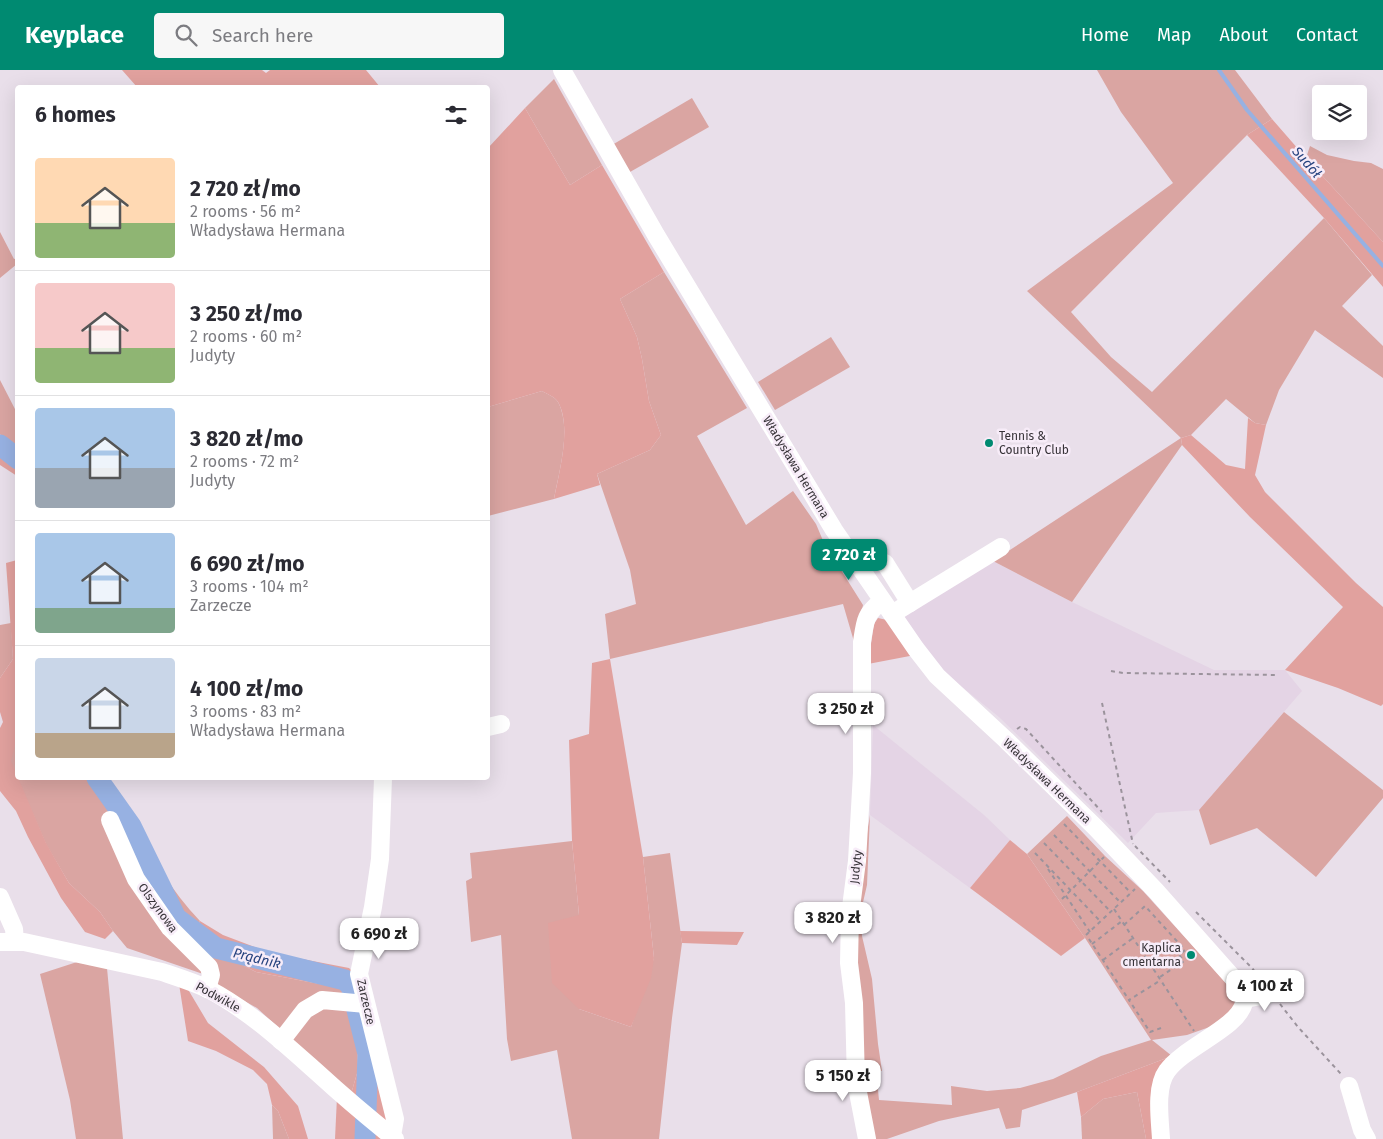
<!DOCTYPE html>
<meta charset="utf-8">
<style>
body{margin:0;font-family:"Fira Sans",sans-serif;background:#f7f7f7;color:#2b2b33;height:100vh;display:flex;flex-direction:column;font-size:19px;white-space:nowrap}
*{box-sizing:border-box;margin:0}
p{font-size:16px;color:#7c7c81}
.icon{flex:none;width:28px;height:28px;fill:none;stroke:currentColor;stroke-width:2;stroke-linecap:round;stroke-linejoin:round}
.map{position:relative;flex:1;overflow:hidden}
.panel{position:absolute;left:15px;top:15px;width:475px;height:695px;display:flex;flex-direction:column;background:#fff;border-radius:5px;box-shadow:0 5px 20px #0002}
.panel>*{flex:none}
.buttons{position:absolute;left:1312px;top:15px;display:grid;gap:10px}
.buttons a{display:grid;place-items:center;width:55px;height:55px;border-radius:5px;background:#fff;box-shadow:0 5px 20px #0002;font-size:25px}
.price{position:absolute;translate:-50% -42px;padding:0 11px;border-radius:10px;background:#fff;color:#222;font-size:16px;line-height:32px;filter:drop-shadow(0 1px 2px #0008)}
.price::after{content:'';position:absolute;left:50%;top:30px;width:15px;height:11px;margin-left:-8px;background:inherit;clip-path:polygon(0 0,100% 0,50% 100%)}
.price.current{background:#008a71;color:#fff}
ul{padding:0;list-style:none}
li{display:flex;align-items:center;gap:15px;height:125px;padding:0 20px}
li+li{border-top:1px solid #e1e1e2}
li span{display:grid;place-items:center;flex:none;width:140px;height:100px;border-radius:5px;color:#555}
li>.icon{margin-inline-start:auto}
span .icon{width:60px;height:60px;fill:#fffc;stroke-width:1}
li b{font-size:21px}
h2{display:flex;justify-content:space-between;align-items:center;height:60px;padding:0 20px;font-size:21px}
header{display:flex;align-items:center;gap:30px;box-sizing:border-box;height:70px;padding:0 25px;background:#008a71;color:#fff}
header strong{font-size:24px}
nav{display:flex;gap:28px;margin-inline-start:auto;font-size:18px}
.search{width:350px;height:45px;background:#f7f7f7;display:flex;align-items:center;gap:12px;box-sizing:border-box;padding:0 18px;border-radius:5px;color:#7c7c81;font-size:19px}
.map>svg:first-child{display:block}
.built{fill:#e4d4e5}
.green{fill:#daa5a2}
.forest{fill:#e1a19e}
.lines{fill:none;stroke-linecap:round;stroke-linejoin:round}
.stream{stroke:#97b1e2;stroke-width:4}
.river{stroke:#97b1e2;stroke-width:21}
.path{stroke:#9b939c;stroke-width:2;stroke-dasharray:4 4;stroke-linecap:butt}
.minor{stroke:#fff;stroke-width:18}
.poi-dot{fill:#008a71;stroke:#f7ecf8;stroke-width:2}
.labels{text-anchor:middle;stroke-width:5;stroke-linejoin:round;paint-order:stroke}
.poi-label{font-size:12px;fill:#363237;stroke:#f7ecf8;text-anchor:start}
.street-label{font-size:12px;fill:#363237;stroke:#f7ecf8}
.water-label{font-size:14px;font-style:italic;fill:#26437f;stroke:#f7ecf8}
</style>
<header>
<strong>Keyplace</strong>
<div class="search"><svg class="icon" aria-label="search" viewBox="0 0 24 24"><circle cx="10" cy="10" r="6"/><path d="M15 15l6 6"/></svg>Search here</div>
<nav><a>Home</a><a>Map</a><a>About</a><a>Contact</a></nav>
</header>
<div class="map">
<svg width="1383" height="1069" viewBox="0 0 1383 1069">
<rect width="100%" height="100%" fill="#e9dfea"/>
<!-- built -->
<g class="built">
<polygon points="993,491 1072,532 1214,600 1285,600 1302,621 1199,740 1156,743 1128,773 999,647 941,600 902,544"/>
<polygon points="873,655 984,745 1010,770 970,818 870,745"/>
</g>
<!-- green -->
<g class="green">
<polygon points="1097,0 1235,0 1272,49 1247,65 1071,242 1111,287 1152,322 1324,148 1372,205 1342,236 1383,276 1383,308 1315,260 1279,320 1266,355 1255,353 1226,329 1191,365 1181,368 1182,375 1072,532 993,491 1181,368 1027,221 1173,113 1121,42"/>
<polygon points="554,9 602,95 570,115 525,38"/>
<polygon points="692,28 709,57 630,102 612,75"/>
<polygon points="1310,76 1327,85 1354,91 1371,93 1383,99 1383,172 1306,88"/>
<polygon points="0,162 14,189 18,188 17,194 0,208"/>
<polygon points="664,202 747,338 697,366 746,455 793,421 816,454 824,473 863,535 855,575 843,534 610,589 605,544 636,534 630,500 597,404 650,380 661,365 649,331 642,289 637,267 620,229"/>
<polygon points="831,267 850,297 775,340 758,312"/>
<polygon points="0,310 17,343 17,381 0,364"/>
<path d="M 542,321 C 547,324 555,327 558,332 C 572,358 559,402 554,429 L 488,446 L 488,337 Z"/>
<polygon points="11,553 13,589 0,608 0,555"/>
<polygon points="1284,642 1383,720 1383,728 1316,807 1257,758 1210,775 1199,740"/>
<polygon points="17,662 18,708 106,708 125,740 104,752 206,905 127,878 113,861 100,842 69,813 46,774 10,691"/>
<polygon points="870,745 867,815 861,841 862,866 872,909 878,974 882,1001 876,1000 879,1030 952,1035 951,1016 987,1021 1020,1018 1053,1009 1101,986 1151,970 1085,868 1027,784 1067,746 1105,786 1143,821 1237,925 1237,939 1218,954 1187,965 1152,970 1172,986 1077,1022 1022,1040 1020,1057 1006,1059 999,1038 939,1051 887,1069 875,1069 862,1000 854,842"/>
<path d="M 132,750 C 151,786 172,822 200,851 L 190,868 L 256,902 L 341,918 L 357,968 L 358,1000 L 351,1024 L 257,938 L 214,914 L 190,869 L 148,818 L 124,772 L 125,755 Z"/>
<polygon points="572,771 579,845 579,939 631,957 654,888 643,787 670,783 682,873 672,948 659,1069 572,1069 557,980 511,991 507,969 501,865 471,872 466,811 472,808 470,783"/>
<polygon points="77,892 107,898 123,1069 76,1069 70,1030 40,904"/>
<polygon points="1137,1022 1146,1069 1082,1069 1081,1047 1103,1029"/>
<polygon points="272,1035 278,1041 289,1069 273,1069"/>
</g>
<!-- forest -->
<g class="forest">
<polygon points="122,0 262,0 266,3 270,0 366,0 380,17 137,17"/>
<path d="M 525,38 L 570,115 L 602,95 L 664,202 L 620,229 L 637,267 L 642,289 L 649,331 L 661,365 L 650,380 L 597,404 L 600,415 L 554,429 C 559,402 572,357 558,332 C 555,327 547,324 542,321 L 488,337 L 488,78 Z"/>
<polygon points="1272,49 1306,88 1383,172 1383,217 1324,148 1247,65"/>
<polygon points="1248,348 1255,353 1266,355 1255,405 1265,422 1356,513 1383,537 1383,634 1381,636 1338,618 1285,600 1343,537 1250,447 1182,375 1181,368 1191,365 1226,395 1245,399"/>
<polygon points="0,364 17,381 17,406 0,395"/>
<polygon points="17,490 18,662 11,691 46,773 69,813 100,842 113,861 105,869 85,862 61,828 28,767 16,741 0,721 0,658 3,652 0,642 0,608 13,589 6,493"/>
<polygon points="878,548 887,550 915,585 868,594 874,554"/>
<polygon points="610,589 643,787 654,888 651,908 631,957 579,939 552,913 548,853 579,845 572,771 569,670 589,664 592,593"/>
<polygon points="1010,770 1027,784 1085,868 1061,886 970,818"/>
<polygon points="200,851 223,865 271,883 349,898 356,905 379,995 387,1053 351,1024 358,1000 357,968 341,918 256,902 190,869"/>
<polygon points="680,861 744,862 737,875 682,873"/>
<polygon points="179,914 186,916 208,953 264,997 298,1036 308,1069 289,1069 278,1041 272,1035 267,1014 253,1000 216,981 188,971"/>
<polygon points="1172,986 1156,1003 1153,1023 1153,1069 1146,1069 1137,1022 1103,1029 1081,1047 1077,1022"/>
<polygon points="337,1027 382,1069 335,1069"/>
</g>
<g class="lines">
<!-- stream -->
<polyline class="stream" points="1219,0 1247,40 1383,196"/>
<!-- river -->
<g class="river">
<polyline points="0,375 18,389"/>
<polyline points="97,708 131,756 176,848 216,878 345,910 351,916 368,984 365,1069"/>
</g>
<!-- path -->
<g class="path">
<polyline points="1111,601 1123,603 1278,605"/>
<polyline points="1102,633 1133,774"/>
<polyline points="1017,659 1020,657 1026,659 1102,742"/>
<polyline points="1064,754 1131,823"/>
<polyline points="1054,765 1121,833"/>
<polyline points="1044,773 1111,842"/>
<polyline points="1135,776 1170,812"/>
<polyline points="1035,783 1101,852"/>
<polyline points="1048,799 1090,862"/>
<polyline points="1062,829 1104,787"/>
<polyline points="1114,839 1194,961"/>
<polyline points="1196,842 1252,898 1262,911"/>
<polyline points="1124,855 1145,836 1185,880 1179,885 1184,891 1160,907"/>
<polyline points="1086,865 1135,819"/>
<polyline points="1089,869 1129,930"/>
<polyline points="1092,874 1122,851"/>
<polyline points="1103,890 1133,868"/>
<polyline points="1280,934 1298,957 1341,1004"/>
<polyline points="1161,958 1150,962 1129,930 1161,910"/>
</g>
<!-- minor -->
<g class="minor">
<path d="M 562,0 L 656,165 L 834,460 L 916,579 L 937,606 L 1006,670 L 1095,757 L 1156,821 L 1242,918 C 1243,922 1246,928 1244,933 C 1238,958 1184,977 1167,1001 C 1155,1017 1160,1050 1161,1069"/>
<polyline points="885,493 910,533"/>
<polyline points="892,544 1001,477"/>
<polyline points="488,657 501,654"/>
<polyline points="383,708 380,789 373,837 359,904 395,1049 392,1066"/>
<polyline points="110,750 136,809 170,858 209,897 211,905 207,919"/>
<polyline points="0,827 14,859 15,871"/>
<path d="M 0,872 L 24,872 L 162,902 C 177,907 193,912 208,919 C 250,941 285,974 320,1005 C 344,1027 369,1048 395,1069"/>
<polyline points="1245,929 1267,925 1271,922"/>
<polyline points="281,971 305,940 322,930 366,934"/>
<polyline points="1349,1016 1362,1060 1367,1069"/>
<path d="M 867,1069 L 856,1012 L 854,933 L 849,893 L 850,845 L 857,791 L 862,703 L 862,572 C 865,551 865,544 882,531"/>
</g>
</g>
<!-- markers -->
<g class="poi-dot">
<circle cx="989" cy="373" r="5"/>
<circle cx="1191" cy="885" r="5"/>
</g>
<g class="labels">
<!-- poi labels -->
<g class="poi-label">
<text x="999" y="370">Tennis &amp;<tspan x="999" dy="14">Country Club</tspan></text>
<text x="1181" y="882" text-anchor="end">Kaplica<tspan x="1181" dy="14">cmentarna</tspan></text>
</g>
<!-- street labels -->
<g class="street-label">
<text transform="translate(796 397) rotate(59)" y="4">Władysława Hermana</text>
<text transform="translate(1047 711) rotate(44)" y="4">Władysława Hermana</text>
<text transform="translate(856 797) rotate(-84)" y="4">Judyty</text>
<text transform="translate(158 838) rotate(54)" y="4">Olszynowa</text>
<text transform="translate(218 927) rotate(29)" y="4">Podwikle</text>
<text transform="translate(366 932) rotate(77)" y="4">Zarzecze</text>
</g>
<!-- water labels -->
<g class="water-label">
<text transform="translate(1307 92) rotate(49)" y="5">Sudół</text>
<text transform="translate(257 888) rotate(14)" y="5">Prądnik</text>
</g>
</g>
</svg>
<div class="buttons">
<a><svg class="icon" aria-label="layers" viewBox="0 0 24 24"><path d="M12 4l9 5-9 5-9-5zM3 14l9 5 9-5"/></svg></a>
</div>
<b class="price current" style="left:849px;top:511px">2 720 zł</b>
<b class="price" style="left:846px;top:665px">3 250 zł</b>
<b class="price" style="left:833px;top:874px">3 820 zł</b>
<b class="price" style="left:379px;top:890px">6 690 zł</b>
<b class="price" style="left:1265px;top:942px">4 100 zł</b>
<b class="price" style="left:843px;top:1032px">5 150 zł</b>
<section class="panel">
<h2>6 homes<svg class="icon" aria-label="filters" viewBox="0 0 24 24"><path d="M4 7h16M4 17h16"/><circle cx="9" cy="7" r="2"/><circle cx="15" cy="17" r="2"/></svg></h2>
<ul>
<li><span style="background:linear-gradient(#ffd9b3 65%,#8fb573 0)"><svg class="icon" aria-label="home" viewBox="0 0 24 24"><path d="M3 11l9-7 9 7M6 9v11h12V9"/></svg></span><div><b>2 720 zł/mo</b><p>2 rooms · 56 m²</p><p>Władysława Hermana</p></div></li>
<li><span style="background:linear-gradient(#f6c9c9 65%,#8fb573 0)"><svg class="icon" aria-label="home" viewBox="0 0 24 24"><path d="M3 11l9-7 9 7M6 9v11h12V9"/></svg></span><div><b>3 250 zł/mo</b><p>2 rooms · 60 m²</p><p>Judyty</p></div></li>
<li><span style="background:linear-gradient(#a9c7e8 60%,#9aa5b1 0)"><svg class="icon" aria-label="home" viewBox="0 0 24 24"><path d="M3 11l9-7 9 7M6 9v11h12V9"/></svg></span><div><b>3 820 zł/mo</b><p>2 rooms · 72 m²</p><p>Judyty</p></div></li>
<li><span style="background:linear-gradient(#a9c7e8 75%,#7fa58c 0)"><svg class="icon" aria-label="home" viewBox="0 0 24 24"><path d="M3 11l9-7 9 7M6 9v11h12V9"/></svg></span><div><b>6 690 zł/mo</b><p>3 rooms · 104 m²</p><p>Zarzecze</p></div></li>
<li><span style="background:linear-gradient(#c9d6e8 75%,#b9a48a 0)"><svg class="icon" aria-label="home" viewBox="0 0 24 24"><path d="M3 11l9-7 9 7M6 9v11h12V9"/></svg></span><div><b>4 100 zł/mo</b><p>3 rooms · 83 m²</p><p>Władysława Hermana</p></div></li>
</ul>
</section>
</div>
